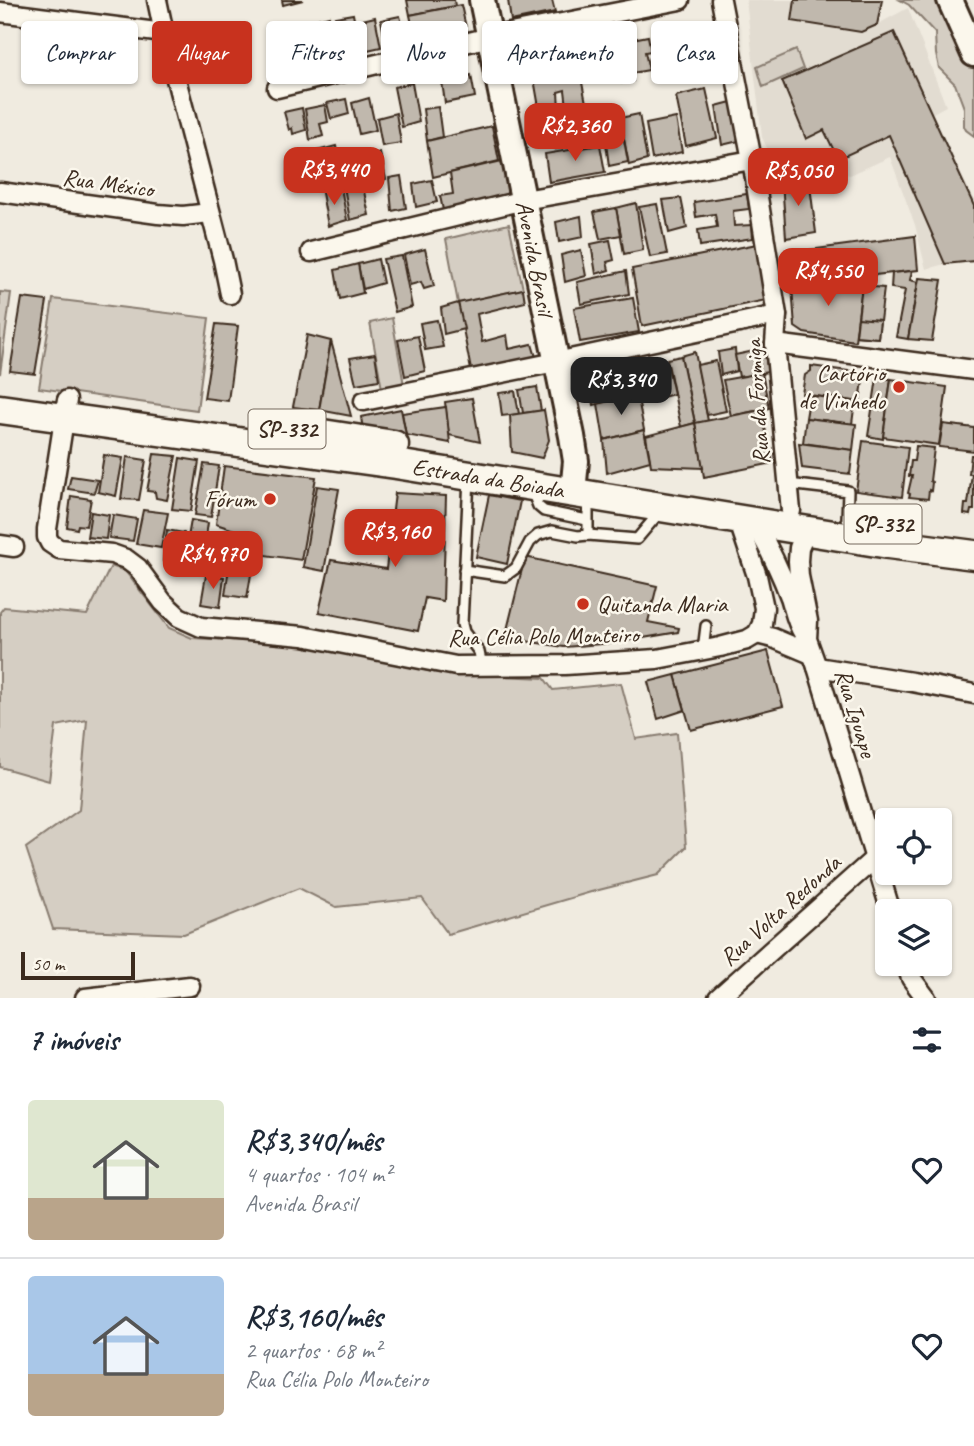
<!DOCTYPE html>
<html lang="pt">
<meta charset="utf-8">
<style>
body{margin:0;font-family:Caveat,sans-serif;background:#f2f2f3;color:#1f2937;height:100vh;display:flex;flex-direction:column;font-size:26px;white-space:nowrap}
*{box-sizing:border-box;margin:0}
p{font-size:23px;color:#747a83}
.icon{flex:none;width:38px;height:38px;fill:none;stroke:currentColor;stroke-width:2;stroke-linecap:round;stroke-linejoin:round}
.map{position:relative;height:998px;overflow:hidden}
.drawer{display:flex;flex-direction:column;background:#fff;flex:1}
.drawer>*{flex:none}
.hud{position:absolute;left:21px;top:21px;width:933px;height:63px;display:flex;gap:14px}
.buttons{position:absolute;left:875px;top:808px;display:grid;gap:14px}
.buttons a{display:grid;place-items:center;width:77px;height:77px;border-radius:7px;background:#fff;box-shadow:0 2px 5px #0004;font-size:35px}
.scale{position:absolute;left:21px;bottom:18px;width:114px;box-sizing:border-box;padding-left:7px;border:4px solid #3b2a1e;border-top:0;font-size:19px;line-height:24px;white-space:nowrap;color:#3b2a1e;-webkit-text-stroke:5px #fbf7ec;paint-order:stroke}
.price{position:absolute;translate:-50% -60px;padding:0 16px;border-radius:14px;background:#c8321e;color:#fff;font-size:23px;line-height:46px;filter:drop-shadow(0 2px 4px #0008)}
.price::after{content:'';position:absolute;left:50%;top:42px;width:21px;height:16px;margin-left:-10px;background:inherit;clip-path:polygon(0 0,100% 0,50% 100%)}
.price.current{background:#222;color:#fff}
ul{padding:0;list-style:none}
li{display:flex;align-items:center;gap:21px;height:175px;padding:0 28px}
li+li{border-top:2px solid #e0e1e3}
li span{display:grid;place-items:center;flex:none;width:196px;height:140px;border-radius:7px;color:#555}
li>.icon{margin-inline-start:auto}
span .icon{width:84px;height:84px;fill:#fffc;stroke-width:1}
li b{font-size:30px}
h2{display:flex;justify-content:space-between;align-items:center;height:84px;padding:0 28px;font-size:30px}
.tag{padding:0 24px;border-radius:7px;background:#fff;box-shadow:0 2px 5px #0004;font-size:24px;line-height:63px}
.tag.current{background:#c8321e;color:#fff}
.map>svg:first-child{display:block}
.built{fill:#e2dcd1}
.green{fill:#d5cec3;stroke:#887c70;stroke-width:2}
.building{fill:#c0b8ad;stroke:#3b2a1e;stroke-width:2}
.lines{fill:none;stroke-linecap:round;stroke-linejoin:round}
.lane-casing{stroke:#3b2a1e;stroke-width:14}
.street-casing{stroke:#3b2a1e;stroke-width:23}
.secondary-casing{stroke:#3b2a1e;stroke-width:30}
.primary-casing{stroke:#3b2a1e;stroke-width:33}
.lane{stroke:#fbf7ec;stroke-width:9}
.street{stroke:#fbf7ec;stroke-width:18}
.secondary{stroke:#fbf7ec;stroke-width:24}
.primary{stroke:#fbf7ec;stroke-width:28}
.poi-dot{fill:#c8321e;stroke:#fbf7ec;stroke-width:2.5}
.labels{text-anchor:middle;stroke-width:5;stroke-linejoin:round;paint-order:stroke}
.shield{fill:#fbf7ec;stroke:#75685c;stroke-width:2}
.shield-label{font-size:23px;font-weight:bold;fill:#3b2a1e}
.street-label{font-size:24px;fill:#3b2a1e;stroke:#fbf7ec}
.poi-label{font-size:24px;fill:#3b2a1e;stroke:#fbf7ec;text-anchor:end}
</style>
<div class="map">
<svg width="974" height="998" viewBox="0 0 974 998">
<rect width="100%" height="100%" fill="#f0ebe0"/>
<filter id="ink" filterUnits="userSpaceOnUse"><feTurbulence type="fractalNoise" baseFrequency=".0143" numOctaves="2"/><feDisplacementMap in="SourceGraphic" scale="14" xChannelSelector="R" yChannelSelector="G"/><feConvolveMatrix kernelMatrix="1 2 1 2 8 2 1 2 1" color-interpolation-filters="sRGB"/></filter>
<g filter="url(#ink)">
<!-- built -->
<polygon class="built" points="746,0 882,0 878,24 908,8 946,106 931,114 974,200 974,261 945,264 926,269 915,225 890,157 850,175 811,166 776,168 762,137"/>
<!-- green -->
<g class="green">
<polygon points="900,0 944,0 974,68 974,136 966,130 964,126 964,108 955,84 939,68 936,54 935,33 909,5"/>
<polygon points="796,50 803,69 763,87 757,67"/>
<polygon points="509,224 523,289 458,303 446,239"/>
<polygon points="0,292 11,293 0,374"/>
<polygon points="53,299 209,318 197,410 39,388"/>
<polygon points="392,318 404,385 382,389 370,323"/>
<polygon points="111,566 125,571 169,628 192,638 316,645 437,673 544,678 553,690 621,683 636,739 677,733 686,847 658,875 591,892 448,934 422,898 336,907 299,888 184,934 53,929 26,848 79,810 87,720 56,726 49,781 0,767 0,612 4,607 87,615"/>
</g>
<!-- building -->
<g class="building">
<polygon points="282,0 303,0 283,5"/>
<polygon points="407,0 454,0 455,6 410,15"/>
<polygon points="508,0 552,0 555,12 511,21"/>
<polygon points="795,0 882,0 877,25 861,32 792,21"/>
<polygon points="461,5 467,32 455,35 453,29 432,33 432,40 416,43 410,15"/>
<polygon points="353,14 360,51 342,55 335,17"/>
<polygon points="329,16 336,54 318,58 310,21"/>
<polygon points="400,16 406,39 386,44 381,20"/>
<polygon points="375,17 381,47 363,51 358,21"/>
<polygon points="715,24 725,70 705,74 698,29"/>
<polygon points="309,30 316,68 296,73 290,34"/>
<polygon points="694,31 699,58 681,61 677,34"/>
<polygon points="894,32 974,206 974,261 945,264 889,135 838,159 824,130 806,139 782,81"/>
<polygon points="674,33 677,62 668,64 669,71 657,72 652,37"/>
<polygon points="286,34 291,64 274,67 269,38"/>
<polygon points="648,36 651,51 645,52 649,70 632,73 627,40"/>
<polygon points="627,40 633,81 622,83 621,77 615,79 607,43"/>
<polygon points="576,52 586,103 567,107 565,90 558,92 559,109 540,113 531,62 554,58 556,72 563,71 560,56"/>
<polygon points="471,75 475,97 445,103 442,82"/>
<polygon points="412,83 419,122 402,127 394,87"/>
<polygon points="706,89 717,138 686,146 676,96"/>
<polygon points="369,98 376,130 359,134 352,103"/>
<polygon points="346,99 349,114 331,119 327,103"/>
<polygon points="735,101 743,140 722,145 716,106"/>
<polygon points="325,105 328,122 320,124 323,136 310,140 305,109"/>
<polygon points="438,107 442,137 427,141 423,109"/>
<polygon points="302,108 306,130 293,134 292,128 289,130 284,112"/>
<polygon points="396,113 401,143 382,146 377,118"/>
<polygon points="576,114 577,120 594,116 597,142 556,149 551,119"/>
<polygon points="639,114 647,160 629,165 620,118"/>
<polygon points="676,118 682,152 652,159 646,124"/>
<polygon points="621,124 628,162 609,166 604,128"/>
<polygon points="492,126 499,161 433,177 427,141"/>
<polygon points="600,145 605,172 549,182 545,154"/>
<polygon points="336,146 339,159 307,167 305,154"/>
<polygon points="380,153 386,179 367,184 362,157"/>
<polygon points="502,161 508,189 506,198 443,210 440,196 453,194 450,173"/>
<polygon points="401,176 406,208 392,211 389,178"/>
<polygon points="809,178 816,233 786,238 782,181"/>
<polygon points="432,180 437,202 416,207 413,184"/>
<polygon points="362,182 369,215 350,220 344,187"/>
<polygon points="341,188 347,220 328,226 322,193"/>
<polygon points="747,194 749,209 733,211 734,226 752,225 753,238 700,246 698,230 717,227 715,214 696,217 694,202"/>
<polygon points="681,198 687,228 669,233 663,200"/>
<polygon points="636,203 643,250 624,254 616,208"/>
<polygon points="657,204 667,254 650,257 639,207"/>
<polygon points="616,208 621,235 600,239 594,212"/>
<polygon points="581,216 583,237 559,242 556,222"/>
<polygon points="915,236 918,270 797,284 793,252"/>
<polygon points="610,240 614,260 607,262 609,270 596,274 591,244"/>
<polygon points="757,244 766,300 642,326 632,269"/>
<polygon points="425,249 434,286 424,289 421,282 410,285 404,255"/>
<polygon points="581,250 586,276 565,282 561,255"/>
<polygon points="402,256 412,307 395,312 383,259"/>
<polygon points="378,259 383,283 363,289 358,264"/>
<polygon points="358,264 363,293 340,299 335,270"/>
<polygon points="626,271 629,294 581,304 577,282"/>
<polygon points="912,271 910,280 918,282 908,339 896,337 905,290 891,288 892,273"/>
<polygon points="863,277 855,341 804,333 795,327 792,286"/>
<polygon points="919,278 942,280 932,341 908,339"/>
<polygon points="862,286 884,288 878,338 856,336"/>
<polygon points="523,289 525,302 477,314 482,342 507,335 509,349 532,344 536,357 471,370 458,303"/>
<polygon points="22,298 47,301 35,374 10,371"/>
<polygon points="633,298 639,332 580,342 574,308"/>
<polygon points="458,303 464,329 444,334 441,308"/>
<polygon points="858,318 880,320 878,338 856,336"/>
<polygon points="437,320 443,347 425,350 420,323"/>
<polygon points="216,324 238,326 228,401 204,398"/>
<polygon points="307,335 331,341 319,410 293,407"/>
<polygon points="418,336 425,371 405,376 398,340"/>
<polygon points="331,341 351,416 319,410"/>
<polygon points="735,349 737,371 721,375 718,352"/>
<polygon points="764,349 768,372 739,377 735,355"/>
<polygon points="695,352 708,421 695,423 681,356"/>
<polygon points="375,354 379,380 356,384 350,358"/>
<polygon points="681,356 695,423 681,427 667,359"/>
<polygon points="716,361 726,411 707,415 697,365"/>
<polygon points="811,366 864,373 860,402 802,394 805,375 811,371"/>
<polygon points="668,367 674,394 655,399 649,372"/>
<polygon points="634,371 637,393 594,405 589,382"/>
<polygon points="762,373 769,408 731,416 723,380"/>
<polygon points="877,378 891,379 883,439 868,436"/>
<polygon points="891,379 947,387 939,445 883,437"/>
<polygon points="537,387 541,411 523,413 519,390"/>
<polygon points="515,391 519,414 502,416 499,393"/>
<polygon points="637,393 644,430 604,440 598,404"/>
<polygon points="805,395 855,401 852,424 806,418 808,406 804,406"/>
<polygon points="472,398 480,442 449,435 445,402"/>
<polygon points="446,407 450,443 406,435 402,413"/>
<polygon points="401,409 406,435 363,430 361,417"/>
<polygon points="544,410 549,440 542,458 512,452 510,415"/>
<polygon points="761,410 773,463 704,477 695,423"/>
<polygon points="806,418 856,424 853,450 803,443"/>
<polygon points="695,423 703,468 651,466 646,436"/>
<polygon points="943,424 974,428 974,451 939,447"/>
<polygon points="644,430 650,461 607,473 604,440"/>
<polygon points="863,441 908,447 902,497 856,491"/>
<polygon points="799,443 853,450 850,474 802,468"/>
<polygon points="916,446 934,448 930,481 932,482 931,491 929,490 928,499 909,497 910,494 908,493 912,476 909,476 911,461 914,461"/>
<polygon points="154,454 176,456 167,500 156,498 155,492 147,491"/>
<polygon points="104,455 123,458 116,496 98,492"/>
<polygon points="971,455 974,455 974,510 971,510 970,515 964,514 965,504 968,504 972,474 969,474"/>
<polygon points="127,457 146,460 139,500 121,499"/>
<polygon points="180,458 199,461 191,511 172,509"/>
<polygon points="204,464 219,466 211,517 195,515"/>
<polygon points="224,466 316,477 301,560 257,554 259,538 216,524"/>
<polygon points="71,476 98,480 94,493 68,489"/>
<polygon points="317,486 339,489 324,571 303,567"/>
<polygon points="395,493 446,496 443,601 425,598 418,631 319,612 331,560 386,569"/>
<polygon points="489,495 520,501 507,564 476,557"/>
<polygon points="71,496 91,499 86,526 78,525 77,529 67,527"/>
<polygon points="143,510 168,513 161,548 136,544"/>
<polygon points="91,512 109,515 106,539 87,537"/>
<polygon points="113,515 137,519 133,541 109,538"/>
<polygon points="191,520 208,523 202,563 184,561"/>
<polygon points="167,530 184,533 179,563 163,561"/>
<polygon points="525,557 657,586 648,622 679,628 678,632 614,643 564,647 505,638"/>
<polygon points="230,560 253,563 247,598 225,595"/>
<polygon points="206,575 224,577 220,607 201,604"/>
<polygon points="768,651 783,706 691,730 675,675"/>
<polygon points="675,675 685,710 658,719 648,682"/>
</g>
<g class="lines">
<!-- lane casing -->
<g class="lane-casing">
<g id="lane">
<polyline points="469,478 462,624 464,632 479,652 482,666"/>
<polyline points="788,484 848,491 847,519"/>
<polyline points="532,491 538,506 544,511 587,520"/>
<polyline points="588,498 588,535"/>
<polyline points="464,570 505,576 516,568 530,542 538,535 552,531 578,536 588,535 637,539 659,513"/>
<polyline points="703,650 706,626"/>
</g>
</g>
<!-- street casing -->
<g class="street-casing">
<g id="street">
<polyline points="157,0 164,33 223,260 230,294"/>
<polyline points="721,0 752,160 777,315 775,344 791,511"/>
<polyline points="0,12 164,33"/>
<polyline points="277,88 490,37 680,0"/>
<polyline points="0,192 158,214 183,216 210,213"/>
<polyline points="311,252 524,200 752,160"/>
<polyline points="775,344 974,370"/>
<polyline points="67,400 47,529 47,537 50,543 59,549 112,554 126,559 138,568 163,602 179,617 201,627 303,636 456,666 565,665 657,659 720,647 747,640 757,634 762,624 764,608 757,576 738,519"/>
<polyline points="364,401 556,362 777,315"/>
<path d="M 754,521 C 768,546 780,571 790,597 C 794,609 796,622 803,633"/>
<polyline points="812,531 803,539 799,548 798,561 799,576 808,621 807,639 817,667 891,912"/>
<polyline points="0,545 14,547"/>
<polyline points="757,634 773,638 811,654"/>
<polyline points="817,667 912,682 974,694"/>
<polyline points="906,964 911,978 926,998"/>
<polyline points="85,998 190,986"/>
<polyline points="718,998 875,858"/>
</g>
</g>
<!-- secondary casing -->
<g class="secondary-casing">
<g id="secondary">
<polyline points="482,0 572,436 576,461 573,492"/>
<polyline points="950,0 974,54"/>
</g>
</g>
<!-- primary casing -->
<g class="primary-casing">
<g id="primary">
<polyline points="0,409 396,464 889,544 974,555"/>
<polyline points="303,431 394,445"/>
</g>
</g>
<!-- lane -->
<use href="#lane" class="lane"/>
<!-- street -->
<use href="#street" class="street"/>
<!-- secondary -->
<use href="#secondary" class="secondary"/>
<!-- primary -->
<use href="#primary" class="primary"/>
</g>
</g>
<!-- markers -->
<g class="poi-dot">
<circle cx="899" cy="387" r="7"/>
<circle cx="270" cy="499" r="7"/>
<circle cx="583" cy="604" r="7"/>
</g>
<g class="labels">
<!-- shield labels -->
<g class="shield">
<rect x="248.5" y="409.5" width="77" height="39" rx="5"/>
<rect x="844.5" y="504.5" width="77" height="39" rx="5"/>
</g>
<g class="shield-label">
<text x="287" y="437">SP-332</text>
<text x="883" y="532">SP-332</text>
</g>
<!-- street labels -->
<g class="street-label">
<text transform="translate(108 183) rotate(8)" y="8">Rua México</text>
<text transform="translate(535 258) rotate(79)" y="8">Avenida Brasil</text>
<text transform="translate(757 402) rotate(-94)" y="8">Rua da Formiga</text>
<text transform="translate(488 478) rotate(9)" y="8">Estrada da Boiada</text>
<text transform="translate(543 636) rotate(-1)" y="8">Rua Célia Polo Monteiro</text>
<text transform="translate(856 713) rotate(73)" y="8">Rua Iguape</text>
<text transform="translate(780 910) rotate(-42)" y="8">Rua Volta Redonda</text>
</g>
<!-- poi labels -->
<g class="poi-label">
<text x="885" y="381">Cartório<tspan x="885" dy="28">de Vinhedo</tspan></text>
<text x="256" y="507">Fórum</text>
<text x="597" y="612" text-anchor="start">Quitanda Maria</text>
</g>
</g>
</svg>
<div class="buttons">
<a><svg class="icon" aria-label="locate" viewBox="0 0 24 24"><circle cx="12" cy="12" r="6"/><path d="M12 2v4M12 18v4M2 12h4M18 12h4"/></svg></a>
<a><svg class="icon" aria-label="layers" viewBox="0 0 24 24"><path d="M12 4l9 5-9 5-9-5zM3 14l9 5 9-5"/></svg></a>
</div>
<div class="scale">50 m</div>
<b class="price" style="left:575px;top:163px">R$2,360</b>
<b class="price" style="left:334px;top:207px">R$3,440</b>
<b class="price" style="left:798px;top:208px">R$5,050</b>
<b class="price" style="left:828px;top:308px">R$4,550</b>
<b class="price current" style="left:621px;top:417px">R$3,340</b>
<b class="price" style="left:395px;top:569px">R$3,160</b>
<b class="price" style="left:213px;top:591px">R$4,970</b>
<div class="hud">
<a class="tag">Comprar</a>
<a class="tag current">Alugar</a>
<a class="tag">Filtros</a>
<a class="tag">Novo</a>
<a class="tag">Apartamento</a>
<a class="tag">Casa</a>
</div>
</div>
<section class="drawer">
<h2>7 imóveis<svg class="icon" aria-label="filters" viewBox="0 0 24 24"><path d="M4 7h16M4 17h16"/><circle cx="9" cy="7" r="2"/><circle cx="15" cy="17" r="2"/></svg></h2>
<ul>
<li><span style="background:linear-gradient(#dfe7d0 70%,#b9a48a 0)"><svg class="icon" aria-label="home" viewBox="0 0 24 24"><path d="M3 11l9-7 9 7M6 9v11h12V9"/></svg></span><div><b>R$3,340/mês</b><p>4 quartos · 104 m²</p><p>Avenida Brasil</p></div><svg class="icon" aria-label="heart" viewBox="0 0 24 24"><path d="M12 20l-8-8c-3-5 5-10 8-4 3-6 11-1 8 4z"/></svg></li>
<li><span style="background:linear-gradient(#a9c7e8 70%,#b9a48a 0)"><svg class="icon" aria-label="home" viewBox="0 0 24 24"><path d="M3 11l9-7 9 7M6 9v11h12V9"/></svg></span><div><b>R$3,160/mês</b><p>2 quartos · 68 m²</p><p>Rua Célia Polo Monteiro</p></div><svg class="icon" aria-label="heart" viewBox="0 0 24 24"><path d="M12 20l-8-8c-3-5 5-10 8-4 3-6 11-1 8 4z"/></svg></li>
</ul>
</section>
